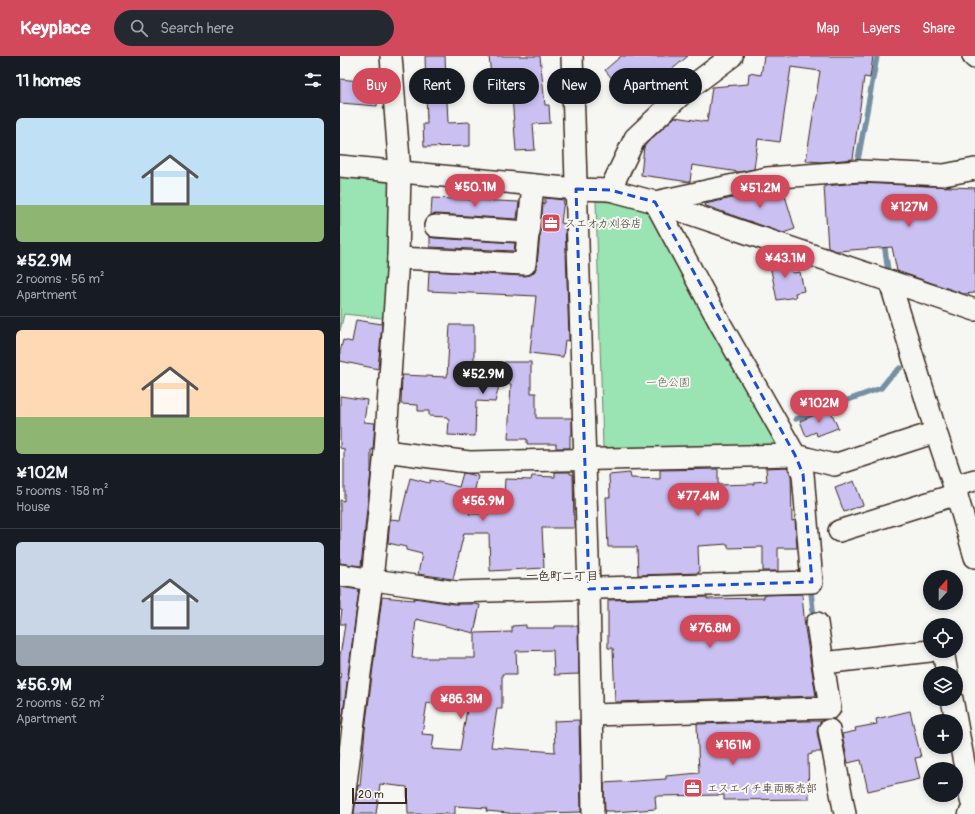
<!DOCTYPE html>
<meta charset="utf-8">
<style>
body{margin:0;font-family:Pangolin,"Klee One",sans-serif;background:#242831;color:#f1f3f6;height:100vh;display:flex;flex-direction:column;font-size:15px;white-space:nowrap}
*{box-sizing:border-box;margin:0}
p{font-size:13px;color:#9ea1a6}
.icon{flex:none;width:22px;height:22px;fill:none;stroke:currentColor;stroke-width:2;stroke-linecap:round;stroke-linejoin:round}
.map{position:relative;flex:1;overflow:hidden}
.side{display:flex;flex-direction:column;background:#171b24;width:340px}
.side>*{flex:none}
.top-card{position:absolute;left:12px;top:12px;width:380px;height:36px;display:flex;gap:8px}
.needle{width:26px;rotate:21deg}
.tools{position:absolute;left:583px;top:514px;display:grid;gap:8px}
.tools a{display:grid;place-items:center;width:40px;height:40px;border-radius:50%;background:#171b24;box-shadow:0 2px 6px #0003;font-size:20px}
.scale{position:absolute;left:12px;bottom:10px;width:55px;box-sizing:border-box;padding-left:4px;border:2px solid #3b2a1e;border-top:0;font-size:11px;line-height:14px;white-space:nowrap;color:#3b2a1e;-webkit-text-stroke:3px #f6f6f2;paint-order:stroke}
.price{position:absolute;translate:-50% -34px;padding:0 9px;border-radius:14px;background:#d1495b;color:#fff;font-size:13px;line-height:26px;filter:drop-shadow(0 1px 2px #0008)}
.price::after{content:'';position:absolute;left:50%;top:24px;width:12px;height:9px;margin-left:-6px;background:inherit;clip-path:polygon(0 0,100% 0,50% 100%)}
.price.current{background:#222;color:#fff}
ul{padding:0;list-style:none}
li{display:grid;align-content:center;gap:8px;height:212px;padding:0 16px}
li+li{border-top:1px solid #363941}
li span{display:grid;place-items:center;height:124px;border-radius:6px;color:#555}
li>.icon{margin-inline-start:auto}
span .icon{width:72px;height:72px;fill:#fffc;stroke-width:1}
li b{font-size:17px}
h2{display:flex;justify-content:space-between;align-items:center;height:48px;padding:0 16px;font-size:17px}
.chip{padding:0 14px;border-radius:18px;background:#171b24;box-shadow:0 2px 6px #0003;font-size:14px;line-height:36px}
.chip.current{background:#d1495b;color:#fff}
header{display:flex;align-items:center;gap:24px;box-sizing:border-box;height:56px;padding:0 20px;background:#d1495b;color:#fff}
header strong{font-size:19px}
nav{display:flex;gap:22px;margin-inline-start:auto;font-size:14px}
.search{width:280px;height:36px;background:#242831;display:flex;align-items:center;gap:10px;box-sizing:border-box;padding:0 14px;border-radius:22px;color:#9ea1a6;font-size:15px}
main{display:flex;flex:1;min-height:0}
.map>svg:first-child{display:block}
.green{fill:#9ae3b2;stroke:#6a8668}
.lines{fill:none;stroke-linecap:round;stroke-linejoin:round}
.stream{stroke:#7590a3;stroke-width:5.5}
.building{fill:#cbc0f2;stroke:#3b2a1e;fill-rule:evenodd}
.minor-casing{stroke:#3b2a1e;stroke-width:24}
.tertiary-casing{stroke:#3b2a1e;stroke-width:25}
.minor{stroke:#f6f6f2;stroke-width:21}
.tertiary{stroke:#f6f6f2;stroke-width:22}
.marked{fill:none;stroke:#1d4ed8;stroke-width:3;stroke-dasharray:8 5;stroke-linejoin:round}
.labels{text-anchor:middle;stroke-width:4;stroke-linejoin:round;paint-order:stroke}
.poi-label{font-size:11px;fill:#3b2a1e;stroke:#f6f6f2;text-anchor:start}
.park-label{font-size:11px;fill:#535843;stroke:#f6f6f2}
.neighbourhood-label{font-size:12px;font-weight:bold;fill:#3b2a1e;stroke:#f6f6f2}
</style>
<header>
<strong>Keyplace</strong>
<div class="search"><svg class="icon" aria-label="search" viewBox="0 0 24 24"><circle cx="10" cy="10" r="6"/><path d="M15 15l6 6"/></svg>Search here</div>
<nav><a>Map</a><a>Layers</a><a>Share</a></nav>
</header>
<main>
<section class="side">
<h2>11 homes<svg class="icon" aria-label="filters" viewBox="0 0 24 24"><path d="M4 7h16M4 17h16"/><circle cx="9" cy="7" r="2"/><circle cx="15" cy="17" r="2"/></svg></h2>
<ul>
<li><span style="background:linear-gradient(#bfe0f5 70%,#8fb573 0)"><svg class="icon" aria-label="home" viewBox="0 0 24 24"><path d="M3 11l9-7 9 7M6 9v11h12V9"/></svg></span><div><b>¥52.9M</b><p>2 rooms · 56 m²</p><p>Apartment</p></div></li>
<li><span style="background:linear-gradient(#ffd9b3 70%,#8fb573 0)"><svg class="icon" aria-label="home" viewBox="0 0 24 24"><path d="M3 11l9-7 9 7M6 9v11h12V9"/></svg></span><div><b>¥102M</b><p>5 rooms · 158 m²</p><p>House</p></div></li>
<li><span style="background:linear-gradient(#c9d6e8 75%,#9aa5b1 0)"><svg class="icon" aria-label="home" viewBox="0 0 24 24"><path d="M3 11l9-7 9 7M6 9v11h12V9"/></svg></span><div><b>¥56.9M</b><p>2 rooms · 62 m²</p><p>Apartment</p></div></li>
</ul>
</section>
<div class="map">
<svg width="635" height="758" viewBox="0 0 635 758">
<rect width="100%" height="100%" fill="#f6f6f2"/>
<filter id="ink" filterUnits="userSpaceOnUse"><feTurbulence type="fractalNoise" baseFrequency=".025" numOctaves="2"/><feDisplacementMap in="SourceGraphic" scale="8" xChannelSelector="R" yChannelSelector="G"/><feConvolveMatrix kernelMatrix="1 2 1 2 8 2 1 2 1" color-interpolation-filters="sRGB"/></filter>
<g filter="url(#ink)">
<!-- green -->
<g class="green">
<polygon points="0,121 57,126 52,263 4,258 0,275"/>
<polygon points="256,144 312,153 440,381 434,391 263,393"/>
</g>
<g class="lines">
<!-- stream -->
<g class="stream">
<polyline points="517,109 537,0"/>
<polyline points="544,186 548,215"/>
<polyline points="456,363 541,332 549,322 560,312"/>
<polyline points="471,536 474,563"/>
</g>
</g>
<!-- building -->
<g class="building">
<polygon points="85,0 105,0 108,67 130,66 130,90 84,91 83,68 87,68"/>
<polygon points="149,0 200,0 205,49 209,49 210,67 193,68 195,94 176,95 172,40 153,41"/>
<polygon points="281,0 348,0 292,47 265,14"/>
<polygon points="424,0 533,0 530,22 524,21 513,103 483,106 466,105 480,15 451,11 440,86 418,83 414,113 399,116 352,109 350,126 301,119 304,91 308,86 335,61 367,66 372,31 408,28 409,17 421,19"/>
<polygon points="0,23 39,27 37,50 0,47"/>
<polygon points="519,127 635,132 635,237 624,238 557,215 552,191 497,195 488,192 484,130"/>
<polygon points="443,133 455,173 443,177 366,150 365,148 429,134"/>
<polygon points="92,142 179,146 177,163 96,158 91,159"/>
<polygon points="205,142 224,144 221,167 225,168 229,282 229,285 225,284 223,301 190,297 196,240 88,235 89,215 184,220 191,219 195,215 197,209 203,147 205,147"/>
<polygon points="90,181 94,182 175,187 174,195 90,191"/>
<polygon points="443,202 450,204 452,217 460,216 464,235 455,237 456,241 437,244 429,204"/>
<polygon points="16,264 42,268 38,313 0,305 0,296 3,284 12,286"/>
<polygon points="110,269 134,269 134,309 164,310 164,306 191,306 191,337 196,337 196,362 232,362 232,378 230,379 230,392 216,392 216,388 187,388 187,383 168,383 171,328 160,326 155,346 136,345 135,380 108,379 109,364 107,363 107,361 89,360 89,355 78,355 78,349 61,348 62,319 107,321"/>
<polygon points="0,340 27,344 24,366 35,367 33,394 31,394 31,415 21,510 0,507 0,444 4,445 4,393 0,392"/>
<polygon points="490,353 498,372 477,380 476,376 466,380 460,365"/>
<polygon points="447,411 451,419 452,465 455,464 457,492 438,492 438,515 423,515 423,491 388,492 388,488 358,490 359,517 298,519 297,491 268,491 266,441 270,441 269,419 290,417 291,422 320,423 320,414 378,413 378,429 414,428 414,426 427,425 426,412"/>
<polygon points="215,416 230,416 230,418 233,418 234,472 202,472 204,512 150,515 149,477 124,477 113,523 78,518 82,498 66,494 66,491 48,487 50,463 60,464 70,422 89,427 90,424 119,431 123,417 138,420 129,458 163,458 165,423 191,424 192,420 215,421"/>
<polygon points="514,425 523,449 504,456 495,432"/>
<polygon points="0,531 19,534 1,673 0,600 5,568 0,568 2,554 0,554"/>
<polygon points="462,538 465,572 476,640 275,646 273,592 268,592 268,544 367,541 367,543 424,542 424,539"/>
<path d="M 42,541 L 74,544 L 74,542 L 114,548 L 134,548 L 140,549 L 134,577 L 76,563 L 72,602 L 135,602 L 135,577 L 172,576 L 172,570 L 186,569 L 186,572 L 215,572 L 215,570 L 238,570 L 239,618 L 214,619 L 213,594 L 176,595 L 177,618 L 162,618 L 162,653 L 157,653 L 151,691 L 215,696 L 214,665 L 239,664 L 241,756 L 169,758 L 169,757 L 146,755 L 147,752 L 115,750 L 115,758 L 68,758 L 67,731 L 40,728 L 36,758 L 14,758 L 18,729 L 20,730 L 25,674 ZM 87,647 L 127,653 L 120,695 L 92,693 L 94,679 L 82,678 Z"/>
<polygon points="570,655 581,701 575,702 580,723 528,735 521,704 508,707 502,678 516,675 515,672 537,668 536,663"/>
<polygon points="466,665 481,665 478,670 477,676 481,696 472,696 472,698 468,699 469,743 384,744 384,739 315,740 316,753 274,756 274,755 265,755 264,727 326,723 326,720 359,717 357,668"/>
</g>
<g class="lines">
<!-- minor casing -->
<g class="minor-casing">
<g id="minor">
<polyline points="232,0 249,533 253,758"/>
<polyline points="633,0 635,2"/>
<polyline points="0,110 236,133 270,134 315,146 635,254"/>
<polyline points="270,134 295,82 344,36 392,0"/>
<polyline points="95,170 189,176"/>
<polyline points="58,202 185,208 193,129"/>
<polyline points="550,226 596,376 614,430 635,501"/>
<polyline points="45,395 129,406 455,399 494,409 596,376"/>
<polyline points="614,430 635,424"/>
<polyline points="499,475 617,438"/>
<polyline points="0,519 116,536 472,526 463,418 455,399 381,269 315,146 427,122 519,115 604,119 635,113"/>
<polyline points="477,567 483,607"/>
<polyline points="603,595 607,617"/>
<polyline points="612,643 631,744 635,756"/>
<polyline points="252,659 488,652 490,652 483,607 590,595"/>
<polyline points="489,674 505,758"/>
<polyline points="2,758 32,524 45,395 58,202 60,116 51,0"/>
</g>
</g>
<!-- tertiary casing -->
<g class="tertiary-casing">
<polyline id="tertiary" points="630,758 635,757"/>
</g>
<!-- minor -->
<use href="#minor" class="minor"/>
<!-- tertiary -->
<use href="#tertiary" class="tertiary"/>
</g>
</g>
<!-- marked area -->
<path class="marked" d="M 236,133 L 270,134 L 315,146 L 455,399 L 463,418 L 472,526 L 249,533 Z"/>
<!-- icons -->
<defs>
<g id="office-square" transform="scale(1)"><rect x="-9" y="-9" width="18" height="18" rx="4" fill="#d1495b" stroke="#f6f6f2"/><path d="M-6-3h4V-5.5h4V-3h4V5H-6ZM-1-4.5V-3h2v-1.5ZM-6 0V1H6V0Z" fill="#fff"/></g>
</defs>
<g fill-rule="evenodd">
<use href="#office-square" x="211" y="167"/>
<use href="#office-square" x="353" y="732"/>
</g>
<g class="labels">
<!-- poi labels -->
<g class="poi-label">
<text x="225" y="171">スエオカ刈谷店</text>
<text x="367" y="736">エスエイチ車両販売部</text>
</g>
<!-- park labels -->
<g class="park-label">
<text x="328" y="330">一色公園</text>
</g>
<!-- neighbourhood labels -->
<g class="neighbourhood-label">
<text x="222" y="524">一色町二丁目</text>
</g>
</g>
</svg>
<div class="tools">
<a><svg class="needle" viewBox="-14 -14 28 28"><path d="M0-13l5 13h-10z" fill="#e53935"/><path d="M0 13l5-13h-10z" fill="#9ea1a6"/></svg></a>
<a><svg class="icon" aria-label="locate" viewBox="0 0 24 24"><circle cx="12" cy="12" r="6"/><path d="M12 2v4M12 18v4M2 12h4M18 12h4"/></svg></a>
<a><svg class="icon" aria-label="layers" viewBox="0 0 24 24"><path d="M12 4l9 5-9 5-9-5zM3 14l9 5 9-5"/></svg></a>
<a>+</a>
<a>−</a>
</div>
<div class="scale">20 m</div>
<b class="price" style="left:135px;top:152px">¥50.1M</b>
<b class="price" style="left:420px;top:153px">¥51.2M</b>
<b class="price" style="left:569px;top:172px">¥127M</b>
<b class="price" style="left:445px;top:223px">¥43.1M</b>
<b class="price current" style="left:143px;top:339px">¥52.9M</b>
<b class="price" style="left:479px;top:368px">¥102M</b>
<b class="price" style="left:358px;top:461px">¥77.4M</b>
<b class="price" style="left:143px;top:466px">¥56.9M</b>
<b class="price" style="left:370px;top:593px">¥76.8M</b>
<b class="price" style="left:121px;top:664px">¥86.3M</b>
<b class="price" style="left:393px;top:710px">¥161M</b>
<div class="top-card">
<a class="chip current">Buy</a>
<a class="chip">Rent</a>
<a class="chip">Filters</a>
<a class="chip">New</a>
<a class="chip">Apartment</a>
</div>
</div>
</main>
